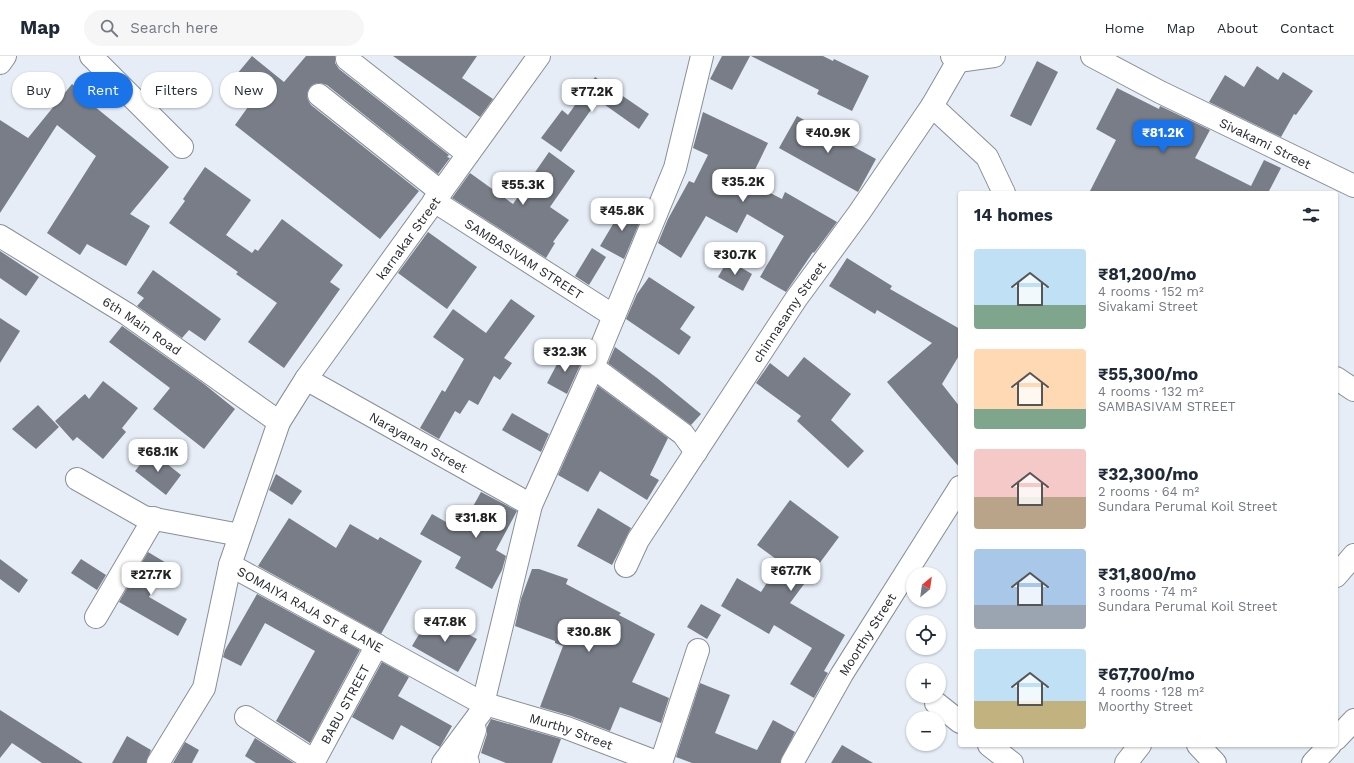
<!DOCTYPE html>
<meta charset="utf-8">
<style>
body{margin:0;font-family:"Work Sans",sans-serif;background:#f6f6f7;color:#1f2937;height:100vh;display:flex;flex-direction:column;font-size:15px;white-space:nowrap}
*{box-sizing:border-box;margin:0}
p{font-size:13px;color:#747a83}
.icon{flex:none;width:22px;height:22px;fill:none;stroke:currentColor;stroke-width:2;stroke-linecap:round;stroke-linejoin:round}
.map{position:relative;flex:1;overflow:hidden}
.drawer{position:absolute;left:958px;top:135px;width:380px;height:556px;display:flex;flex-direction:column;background:#fff;border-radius:4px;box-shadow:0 1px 3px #0004}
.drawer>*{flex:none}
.hud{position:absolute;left:12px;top:16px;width:380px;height:36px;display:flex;gap:8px}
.needle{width:26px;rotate:29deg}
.tools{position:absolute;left:906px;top:511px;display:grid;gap:8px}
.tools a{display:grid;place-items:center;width:40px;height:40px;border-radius:50%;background:#fff;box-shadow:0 1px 3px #0004;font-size:20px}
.price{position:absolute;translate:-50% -34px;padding:0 9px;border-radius:8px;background:#fff;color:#222;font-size:13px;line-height:26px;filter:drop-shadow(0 1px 2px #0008)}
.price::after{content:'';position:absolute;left:50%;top:24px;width:12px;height:9px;margin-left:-6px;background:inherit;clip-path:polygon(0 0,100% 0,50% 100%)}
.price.current{background:#1a73e8;color:#fff}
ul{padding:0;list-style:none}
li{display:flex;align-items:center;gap:12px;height:100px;padding:0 16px}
li span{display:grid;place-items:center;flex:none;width:112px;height:80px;border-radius:4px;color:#555}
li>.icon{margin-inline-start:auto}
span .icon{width:48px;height:48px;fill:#fffc;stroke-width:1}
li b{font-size:17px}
h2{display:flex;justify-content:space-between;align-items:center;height:48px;padding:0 16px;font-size:17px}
.pill{padding:0 14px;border-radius:18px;background:#fff;box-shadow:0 1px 3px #0004;font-size:14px;line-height:36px}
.pill.current{background:#1a73e8;color:#fff}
header{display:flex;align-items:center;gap:24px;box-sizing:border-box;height:56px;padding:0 20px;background:#fff;border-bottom:1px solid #e0e1e3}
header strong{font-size:19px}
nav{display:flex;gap:22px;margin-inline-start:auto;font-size:14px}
.search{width:280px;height:36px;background:#f6f6f7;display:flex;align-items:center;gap:10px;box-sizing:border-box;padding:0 14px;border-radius:22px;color:#747a83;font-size:15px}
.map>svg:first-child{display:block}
.building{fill:#787d87}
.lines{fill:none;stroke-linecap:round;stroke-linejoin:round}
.minor-casing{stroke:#898f99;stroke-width:24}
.minor{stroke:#fff;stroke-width:22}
.labels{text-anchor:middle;stroke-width:4;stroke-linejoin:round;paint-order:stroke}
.street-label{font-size:13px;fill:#27292d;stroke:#fff}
</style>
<header>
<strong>Map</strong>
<div class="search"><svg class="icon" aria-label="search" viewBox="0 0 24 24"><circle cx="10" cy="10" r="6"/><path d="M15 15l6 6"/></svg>Search here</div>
<nav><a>Home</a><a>Map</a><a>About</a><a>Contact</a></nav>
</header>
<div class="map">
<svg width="1354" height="707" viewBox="0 0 1354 707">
<rect width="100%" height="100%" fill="#e6edf7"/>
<!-- building -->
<g class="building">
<polygon points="252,0 284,26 306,0 335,0 335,7 339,13 449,99 447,101 450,102 438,118 327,29 320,27 314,28 310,31 307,38 308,44 311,49 419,135 380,183 235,69 253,44 233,28 240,20 237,18"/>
<polygon points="393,0 477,0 462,22 493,43 480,61"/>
<polygon points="722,0 750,0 732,34 710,23"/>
<polygon points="751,0 823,0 833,5 834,3 869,20 852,55 817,38 819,34"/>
<polygon points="1037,5 1058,16 1031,70 1010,60"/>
<polygon points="1257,10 1278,24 1283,16 1313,35 1296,59 1294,58 1281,81 1209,46 1225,19 1244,31"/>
<polygon points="595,21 649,58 639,73 598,44 561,96 541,82 562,54 568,59"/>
<polygon points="72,28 91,44 89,46 169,111 130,158 150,170 126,210 87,188 80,199 47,177 96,100 57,69 0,157 0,64 28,82"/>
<polygon points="1117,32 1159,53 1160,50 1210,74 1195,102 1251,130 1264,104 1281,112 1268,137 1089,137 1116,84 1096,73"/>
<polygon points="703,56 768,87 749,126 782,143 785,136 837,166 814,197 813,196 786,236 760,221 784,180 747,158 737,177 706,160 681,202 658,187 668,163 689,125 694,127 708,99 693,92"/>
<polygon points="797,60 876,103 858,136 779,92"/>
<polygon points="549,96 575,115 550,151 569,164 553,186 555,187 546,202 452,142 470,117 513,148"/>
<polygon points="205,111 251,144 226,179 252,197 255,193 258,195 282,163 343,209 330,226 340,233 284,312 248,286 277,247 236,218 238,216 169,167 185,145 183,143"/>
<polygon points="625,148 643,158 624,203 600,190"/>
<polygon points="428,176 477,211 447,253 398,217"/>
<polygon points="592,192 606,201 589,229 575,220"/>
<polygon points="0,195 39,221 26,240 0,222"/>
<polygon points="847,202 892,230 890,233 960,273 960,298 942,328 960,351 960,412 887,326 932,287 877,254 875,258 829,230"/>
<polygon points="728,204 752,218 743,235 718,221"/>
<polygon points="153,214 221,263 205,285 189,274 182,282 137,250 144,242 137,237"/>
<polygon points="649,221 695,251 680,273 691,281 679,299 626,263 637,238"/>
<polygon points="511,243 535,260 504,302 512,307 500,324 494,320 478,349 469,344 460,358 455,355 439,383 420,372 442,334 445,336 464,303 433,281 453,253 486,277"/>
<polygon points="0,262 20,275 0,307"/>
<polygon points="122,270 204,328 235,353 204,393 153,353 170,332 109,286"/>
<polygon points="615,291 657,322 701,358 691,369 608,307"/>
<polygon points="564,295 582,305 567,338 547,327"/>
<polygon points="804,301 851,338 831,364 864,395 848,412 797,365 801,360 756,327 770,307 788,321"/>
<polygon points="103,325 138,352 122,372 126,376 103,403 77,381 73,385 55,365 85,338 89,343"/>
<polygon points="598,330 668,382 650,419 659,424 647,444 600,415 588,436 558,419"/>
<polygon points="38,349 59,371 36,393 12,373"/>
<polygon points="512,357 549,378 541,396 502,374"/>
<polygon points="151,395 181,419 166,439 135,415"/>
<polygon points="276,418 302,435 292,449 269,434"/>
<polygon points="481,436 517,455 496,494 506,500 502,514 492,533 455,512 461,501 420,478 432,458 460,474"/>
<polygon points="790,444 839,481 790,547 845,579 824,615 828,617 814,642 790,628 812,592 774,569 769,578 721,550 737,522 761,536 780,506 757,489"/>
<polygon points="598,452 631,472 612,509 577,490"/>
<polygon points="289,462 336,492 350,468 378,484 380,481 422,505 381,578 258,510"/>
<polygon points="148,496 168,508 149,541 187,563 178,580 119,546"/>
<polygon points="0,503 28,524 19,537 0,523"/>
<polygon points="81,503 106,519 97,534 71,517"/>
<polygon points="532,513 539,513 568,523 566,528 621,557 619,559 655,578 632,626 669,642 661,667 620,651 610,675 571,660 540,651 563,590 555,587 555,585 515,570 521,543"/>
<polygon points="257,538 360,594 310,687 276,665 315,595 265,567 241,610 223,601 225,594"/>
<polygon points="701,548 721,559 707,583 687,571"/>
<polygon points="431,558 477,583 458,616 412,590"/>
<polygon points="382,606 409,621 398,640 452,670 440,691 401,669 393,684 352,661"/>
<polygon points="700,627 730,639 715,677 757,694 773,664 795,676 780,707 692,707 676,701"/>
<polygon points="0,654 83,707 42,707 12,687 0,702"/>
<polygon points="491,663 561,683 552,707 506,707 481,697 487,678 487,671"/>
<polygon points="127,680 151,694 146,707 112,707"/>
<polygon points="255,682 294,707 256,707 245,700"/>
<polygon points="185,686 199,694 192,707 173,707"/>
<polygon points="842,689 873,707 831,707"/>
</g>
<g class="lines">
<!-- minor casing -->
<g class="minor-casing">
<g id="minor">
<polyline points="91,0 182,91"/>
<path id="s1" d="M 539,0 L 306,323 L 279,366 L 230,509 L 482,647 L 567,672 L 659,707"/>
<polyline points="952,0 958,5 994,0"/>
<path id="s2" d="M 1092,0 L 1160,36 L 1354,130"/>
<polyline points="347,3 468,98"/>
<polyline points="0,7 5,0"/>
<polyline points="319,39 441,136"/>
<polyline points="932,50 987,101 1004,137"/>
<path id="s3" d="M 434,145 L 614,260"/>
<path id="s4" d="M 0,180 L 127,258 L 279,366"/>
<polyline points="593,311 683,378 696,396"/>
<polyline points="1336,322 1354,334"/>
<path id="s5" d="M 306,323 L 531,449"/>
<polyline points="77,423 144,461 240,479"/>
<path id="s6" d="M 626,510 L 638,484 L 796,243 L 859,157 L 932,50 L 958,5"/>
<polyline points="1336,520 1354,499"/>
<polyline points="96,561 154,462"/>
<polyline points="936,647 960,666"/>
<polyline points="246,661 314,705"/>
<polyline points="1336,683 1354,664"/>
<polyline points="989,689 1012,707"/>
<polyline points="1198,689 1215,707"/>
<polyline points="158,707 204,632 230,509"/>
<path id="s7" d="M 313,707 L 377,589"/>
<polyline points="443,707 481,656 531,449 593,311 675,112 702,0"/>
<polyline points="468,707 466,701 475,674"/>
<polyline points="661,707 698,594"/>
<path id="s8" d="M 792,707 L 842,618 L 960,431"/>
<polyline points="1126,707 1140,689"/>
<polyline points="1313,707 1330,689"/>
</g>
</g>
<!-- minor -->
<use href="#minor" class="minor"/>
</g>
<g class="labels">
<!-- street labels -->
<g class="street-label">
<text dy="5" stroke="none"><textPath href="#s2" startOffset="194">Sivakami Street</textPath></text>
<text transform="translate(408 182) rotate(-54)" y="5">karnakar Street</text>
<text dy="5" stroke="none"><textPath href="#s3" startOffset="107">SAMBASIVAM STREET</textPath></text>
<text dy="5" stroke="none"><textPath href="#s6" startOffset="302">chinnasamy Street</textPath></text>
<text dy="5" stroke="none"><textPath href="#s4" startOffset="168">6th Main Road</textPath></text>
<text dy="5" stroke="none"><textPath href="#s5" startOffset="129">Narayanan Street</textPath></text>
<text dy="5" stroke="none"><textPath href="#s1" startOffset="692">SOMAIYA RAJA ST &amp; LANE</textPath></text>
<text dy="5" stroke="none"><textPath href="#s8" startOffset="149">Moorthy Street</textPath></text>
<text dy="5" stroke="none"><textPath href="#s7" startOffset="67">BABU STREET</textPath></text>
<text dy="5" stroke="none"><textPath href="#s1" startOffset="981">Murthy Street</textPath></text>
</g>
</g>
</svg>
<div class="tools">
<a><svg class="needle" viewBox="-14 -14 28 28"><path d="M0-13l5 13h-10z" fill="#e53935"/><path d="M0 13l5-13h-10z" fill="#747a83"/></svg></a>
<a><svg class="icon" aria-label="locate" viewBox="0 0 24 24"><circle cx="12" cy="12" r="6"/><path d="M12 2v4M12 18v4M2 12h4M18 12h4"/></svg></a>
<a>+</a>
<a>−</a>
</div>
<b class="price" style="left:592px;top:57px">₹77.2K</b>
<b class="price" style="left:828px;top:98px">₹40.9K</b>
<b class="price current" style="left:1163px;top:98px">₹81.2K</b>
<b class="price" style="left:743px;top:147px">₹35.2K</b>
<b class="price" style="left:523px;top:150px">₹55.3K</b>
<b class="price" style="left:622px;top:176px">₹45.8K</b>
<b class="price" style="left:735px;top:220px">₹30.7K</b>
<b class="price" style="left:565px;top:317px">₹32.3K</b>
<b class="price" style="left:158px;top:417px">₹68.1K</b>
<b class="price" style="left:476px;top:483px">₹31.8K</b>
<b class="price" style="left:791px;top:536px">₹67.7K</b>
<b class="price" style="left:151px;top:540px">₹27.7K</b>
<b class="price" style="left:445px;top:587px">₹47.8K</b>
<b class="price" style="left:589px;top:597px">₹30.8K</b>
<div class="hud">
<a class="pill">Buy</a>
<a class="pill current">Rent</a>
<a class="pill">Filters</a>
<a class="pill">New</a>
</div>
<section class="drawer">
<h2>14 homes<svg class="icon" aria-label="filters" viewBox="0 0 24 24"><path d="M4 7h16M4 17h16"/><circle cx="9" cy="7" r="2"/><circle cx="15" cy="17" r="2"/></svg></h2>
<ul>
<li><span style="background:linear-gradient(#bfe0f5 70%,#7fa58c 0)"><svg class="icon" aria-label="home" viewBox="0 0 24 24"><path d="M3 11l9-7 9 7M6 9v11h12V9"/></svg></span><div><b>₹81,200/mo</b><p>4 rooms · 152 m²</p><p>Sivakami Street</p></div></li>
<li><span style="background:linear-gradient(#ffd9b3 75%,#7fa58c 0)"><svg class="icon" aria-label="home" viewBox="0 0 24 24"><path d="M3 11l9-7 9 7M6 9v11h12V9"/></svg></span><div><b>₹55,300/mo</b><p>4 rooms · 132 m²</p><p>SAMBASIVAM STREET</p></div></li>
<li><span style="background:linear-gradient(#f6c9c9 60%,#b9a48a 0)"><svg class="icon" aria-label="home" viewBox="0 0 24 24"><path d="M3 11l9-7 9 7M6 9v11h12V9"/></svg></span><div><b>₹32,300/mo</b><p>2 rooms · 64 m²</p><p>Sundara Perumal Koil Street</p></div></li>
<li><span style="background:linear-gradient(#a9c7e8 70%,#9aa5b1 0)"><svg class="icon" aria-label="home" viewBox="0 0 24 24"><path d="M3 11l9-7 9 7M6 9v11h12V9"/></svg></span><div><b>₹31,800/mo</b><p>3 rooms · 74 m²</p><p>Sundara Perumal Koil Street</p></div></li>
<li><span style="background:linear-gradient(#bfe0f5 65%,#c2b280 0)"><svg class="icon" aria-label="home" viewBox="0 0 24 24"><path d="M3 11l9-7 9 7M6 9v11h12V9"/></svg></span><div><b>₹67,700/mo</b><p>4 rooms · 128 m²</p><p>Moorthy Street</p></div></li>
</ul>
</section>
</div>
